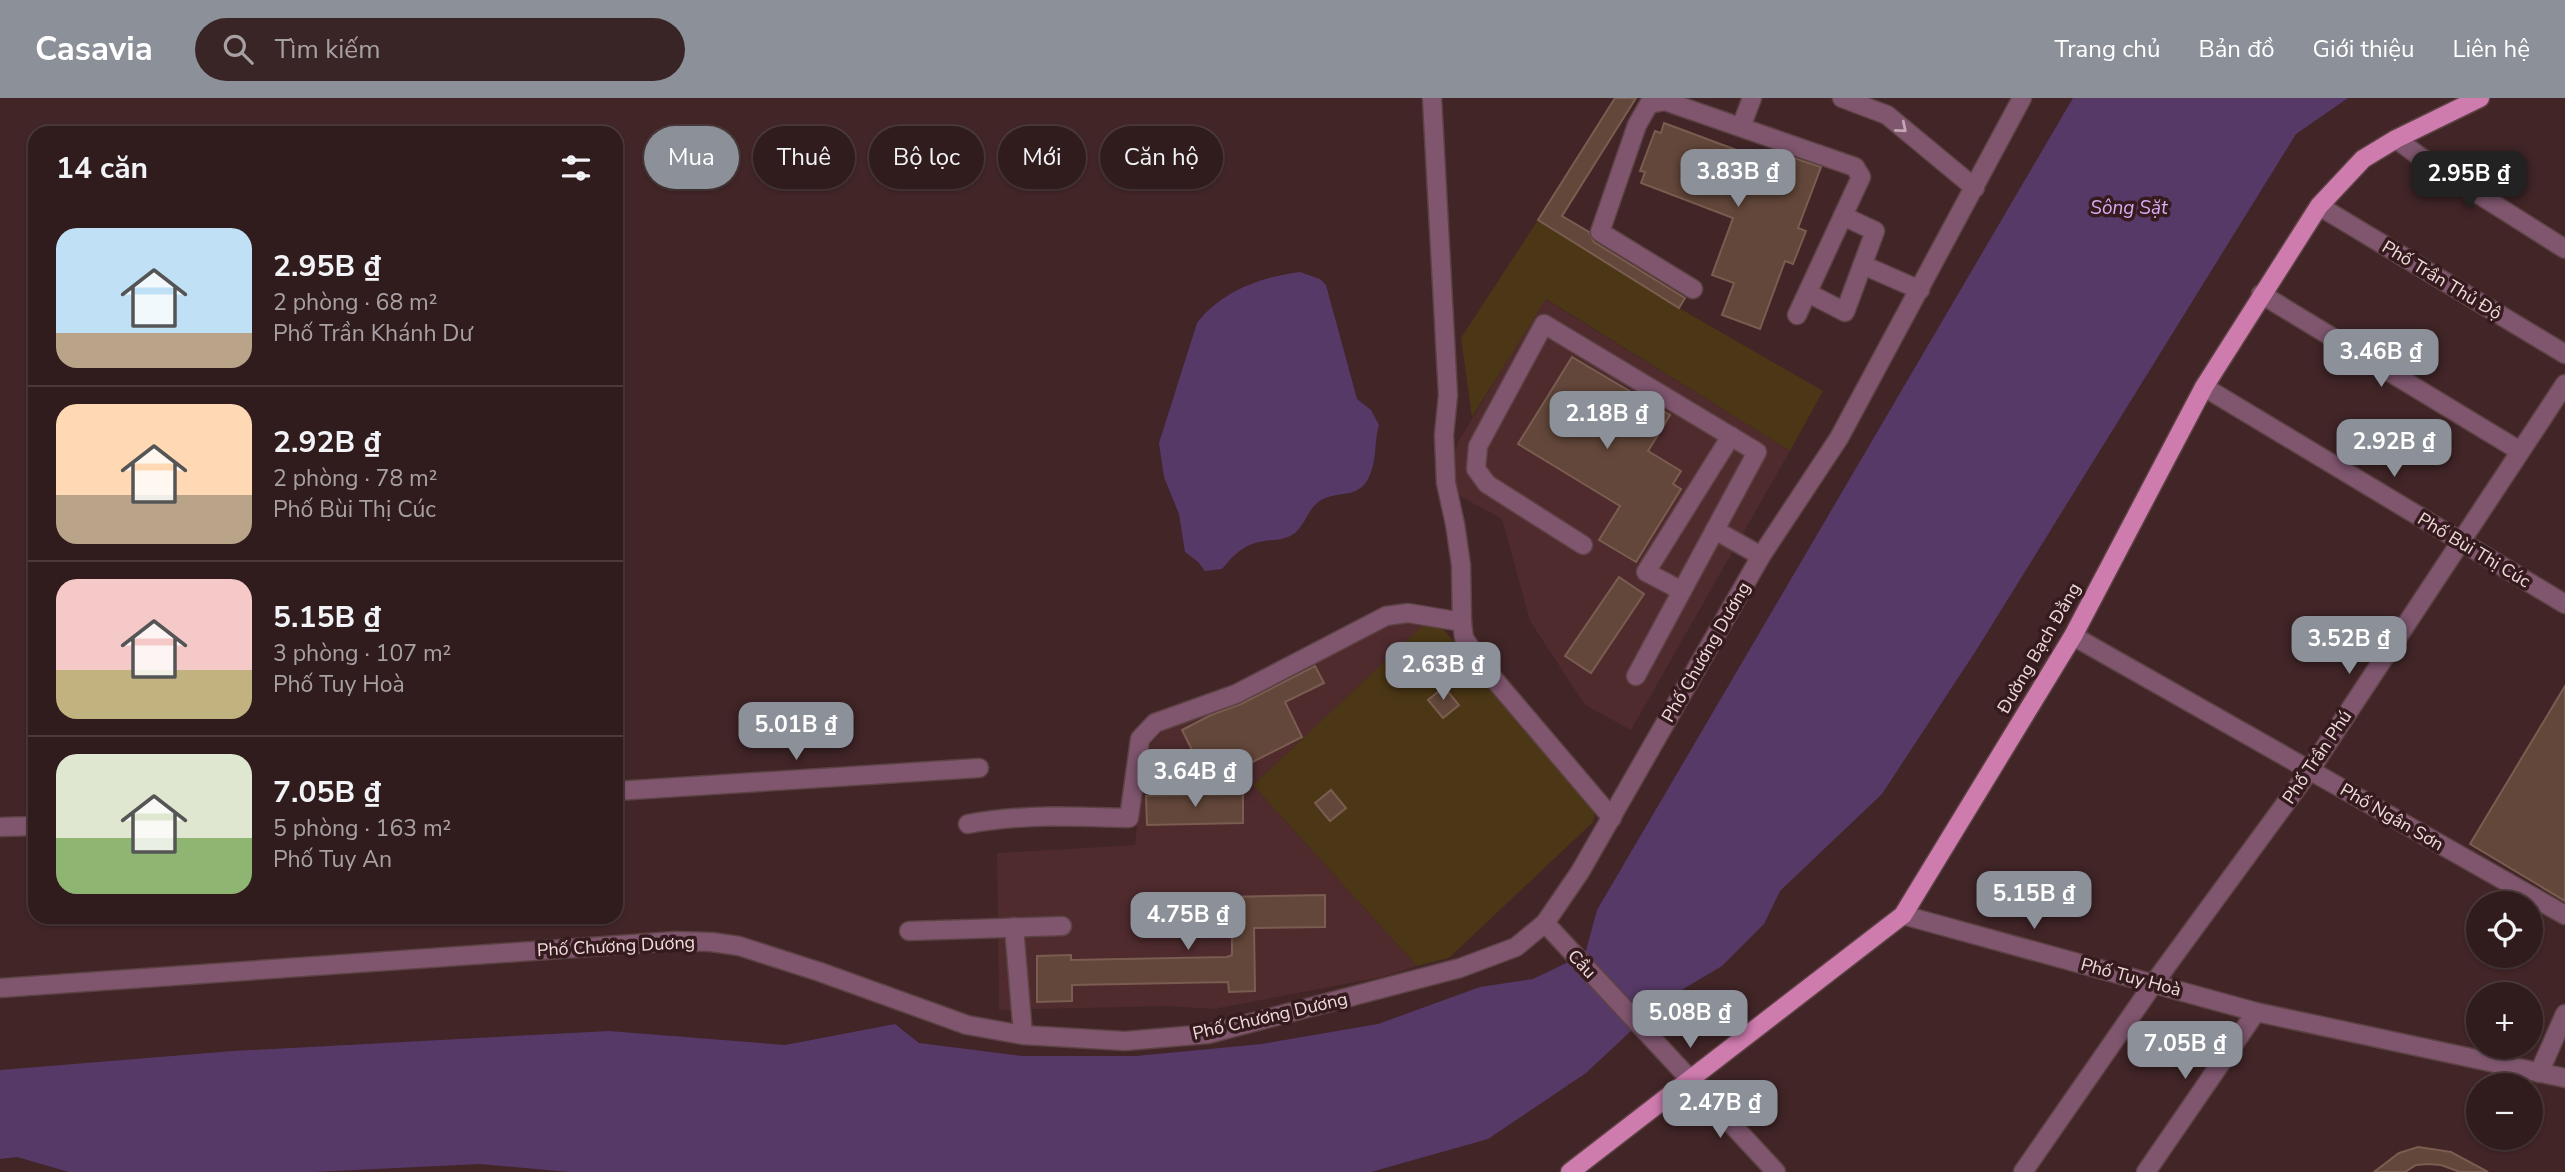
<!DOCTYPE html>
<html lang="vi">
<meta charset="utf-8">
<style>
body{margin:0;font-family:"Nunito Sans",sans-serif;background:#392526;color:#f1f3f6;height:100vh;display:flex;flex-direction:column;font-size:26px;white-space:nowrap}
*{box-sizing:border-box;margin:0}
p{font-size:23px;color:#a8a1a4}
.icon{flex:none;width:38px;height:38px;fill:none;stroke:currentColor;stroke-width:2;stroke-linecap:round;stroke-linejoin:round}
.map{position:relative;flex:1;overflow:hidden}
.side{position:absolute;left:28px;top:28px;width:595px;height:798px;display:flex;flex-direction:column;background:#311c1d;border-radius:21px;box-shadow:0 2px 5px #0004,0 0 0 2px #4c3a3b}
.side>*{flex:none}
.banner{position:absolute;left:644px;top:28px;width:665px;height:63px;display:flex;gap:14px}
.fabs{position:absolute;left:2466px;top:793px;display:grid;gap:14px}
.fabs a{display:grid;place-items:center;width:77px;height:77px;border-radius:50%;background:#311c1d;box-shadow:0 2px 5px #0004,0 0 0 2px #4c3a3b;font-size:35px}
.price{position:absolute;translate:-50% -60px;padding:0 16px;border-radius:14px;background:#8c9099;color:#fff;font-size:23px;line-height:46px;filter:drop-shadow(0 2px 4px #0008)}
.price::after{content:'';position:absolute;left:50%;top:42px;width:21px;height:16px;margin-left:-10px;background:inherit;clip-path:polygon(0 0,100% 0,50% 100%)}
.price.selected{background:#222;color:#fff}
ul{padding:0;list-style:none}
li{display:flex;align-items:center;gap:21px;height:175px;padding:0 28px}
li+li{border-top:2px solid #4c3a3b}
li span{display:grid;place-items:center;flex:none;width:196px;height:140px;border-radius:21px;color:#555}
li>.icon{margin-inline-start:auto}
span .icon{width:84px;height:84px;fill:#fffc;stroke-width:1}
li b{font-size:30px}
h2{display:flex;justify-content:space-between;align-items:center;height:84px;padding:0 28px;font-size:30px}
.pill{padding:0 24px;border-radius:32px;background:#311c1d;box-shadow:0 2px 5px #0004,0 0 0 2px #4c3a3b;font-size:24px;line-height:63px}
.pill.selected{background:#8c9099;color:#fff}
header{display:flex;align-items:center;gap:42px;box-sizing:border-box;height:98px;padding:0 35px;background:#8c9099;color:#fff}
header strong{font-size:33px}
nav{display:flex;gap:38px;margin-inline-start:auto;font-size:24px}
.search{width:490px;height:63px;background:#392526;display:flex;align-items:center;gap:18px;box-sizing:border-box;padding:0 24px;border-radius:38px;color:#a8a1a4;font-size:26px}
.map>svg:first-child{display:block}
.built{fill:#4f2b2e}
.green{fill:#4b3715}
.water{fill:#563967}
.building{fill:#63473a;stroke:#7a5d50;stroke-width:2}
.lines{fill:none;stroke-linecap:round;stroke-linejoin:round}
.minor-casing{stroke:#5d4244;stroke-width:21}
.major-casing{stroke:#5d4244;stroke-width:21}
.minor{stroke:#7f566e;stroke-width:18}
.major{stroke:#ce7cae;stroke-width:18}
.oneway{stroke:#c3a6b1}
.labels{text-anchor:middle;stroke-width:7;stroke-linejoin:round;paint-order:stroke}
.street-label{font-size:18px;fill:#f0dcdd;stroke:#361b1e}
.water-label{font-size:19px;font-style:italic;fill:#d9acf5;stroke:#361b1e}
</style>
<header>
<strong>Casavia</strong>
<div class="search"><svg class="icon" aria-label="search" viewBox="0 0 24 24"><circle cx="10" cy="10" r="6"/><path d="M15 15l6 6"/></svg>Tìm kiếm</div>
<nav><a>Trang chủ</a><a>Bản đồ</a><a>Giới thiệu</a><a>Liên hệ</a></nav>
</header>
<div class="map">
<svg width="2565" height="1074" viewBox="0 0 2565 1074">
<rect width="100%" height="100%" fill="#412527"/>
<!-- built -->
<g class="built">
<polygon points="1545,201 1790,353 1631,632 1585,607 1530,523 1502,421 1458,397 1452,384 1452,365 1458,344"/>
<polygon points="1399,522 1425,526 1253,687 1417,868 1382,879 1214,911 1168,908 999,912 997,755 1135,747 1143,667 1151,646 1163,633 1266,588 1383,525"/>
</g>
<!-- green -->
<g class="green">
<polygon points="1538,122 1679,210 1823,293 1790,353 1546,201 1472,319 1461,240"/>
<polygon points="1432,519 1597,702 1593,724 1449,860 1417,868 1253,687"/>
</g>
<!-- water -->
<g class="water">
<polygon points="2073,0 2348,0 2296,36 1977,551 1882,696 1780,793 1764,826 1722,868 1663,903 1586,975 1488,1041 1371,1074 569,1074 480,1066 313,1074 69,1074 17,1059 0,1061 0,972 233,953 609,933 785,947 895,926 919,945 1022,958 1136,958 1262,946 1378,926 1480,889 1533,881 1585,856 1597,812"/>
<path d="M 1300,174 L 1320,181 L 1326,187 L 1357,301 L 1371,312 L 1379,327 C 1374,343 1377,363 1369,379 C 1359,401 1339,393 1323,401 C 1309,408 1306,425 1296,434 C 1283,445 1270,440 1255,445 C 1240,450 1232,459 1222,471 L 1205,473 L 1198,464 L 1185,454 L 1179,416 L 1164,379 L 1159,345 L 1197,225 C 1222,193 1261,179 1300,174 Z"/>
</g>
<!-- building -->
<g class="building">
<polygon points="1615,0 1636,0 1562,118 1589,134 1594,144 1685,200 1679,210 1538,122"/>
<polygon points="1664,25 1774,66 1779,55 1821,69 1798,130 1806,133 1793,166 1785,163 1760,231 1722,217 1734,185 1712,177 1733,120 1641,85 1645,74 1640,73 1655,33 1661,35"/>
<polygon points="1572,259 1670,317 1648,353 1681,373 1673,386 1681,391 1636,464 1599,442 1620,408 1518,346"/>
<polygon points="1619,479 1644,496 1591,575 1565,558"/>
<polygon points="1315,568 1324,585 1285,604 1302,639 1209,686 1182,632 1211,617 1241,606"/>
<polygon points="2565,588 2565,803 2470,746"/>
<polygon points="1444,589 1459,607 1443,620 1428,602"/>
<polygon points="1331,692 1346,710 1330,723 1315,705"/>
<polygon points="1243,696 1243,725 1147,727 1146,698"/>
<polygon points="1325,797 1325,829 1254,830 1255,893 1229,894 1228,884 1072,887 1072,903 1037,904 1037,858 1071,857 1071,862 1227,859 1232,857 1232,826 1224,826 1224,799"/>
<polygon points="2418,1049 2451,1054 2488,1074 2460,1074 2441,1067 2428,1066 2416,1067 2405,1074 2374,1074 2399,1055"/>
</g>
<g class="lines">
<!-- minor casing -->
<g class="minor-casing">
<g id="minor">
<polyline points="1432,0 1448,297 1444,337 1446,385 1455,426 1461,467 1462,524 1464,540 1482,567 1612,720"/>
<polyline points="1842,0 1887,17 1975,90"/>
<polyline points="1741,29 1752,0"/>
<polyline points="2396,41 2426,63 2565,151"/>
<polyline points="2319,108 2565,256"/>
<polyline points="1863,167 1920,192"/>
<polyline points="1693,191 1600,134 1637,27 1649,6 1665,3 1855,69 1861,79 1797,217"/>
<polyline points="1808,195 1845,214 1875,133 1843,118"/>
<polyline points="2261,196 2520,353"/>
<polyline points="2204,289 2565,506"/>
<polyline points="1715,432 1761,458"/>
<polyline points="1583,447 1487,386 1476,371 1478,348 1544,226 1757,354 1636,578"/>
<polyline points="1682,493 1646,474 1731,338"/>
<polyline points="2073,538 2565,817"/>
<polyline points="616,693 979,670"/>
<path d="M 968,726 C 1021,716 1076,718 1129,720 L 1140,641 L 1155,625 L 1236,596 L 1386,518 L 1408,515 L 1462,524"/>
<polyline points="0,729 35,728"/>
<polyline points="1903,817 2256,914 2565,980"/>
<polyline points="1545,825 1776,1074"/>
<polyline points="1014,829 1023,937"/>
<polyline points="909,833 1062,828"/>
<polyline points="0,890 676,843 711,844 739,848 820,874 967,927 1023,937 1125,943 1208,936 1460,870 1516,849 1545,825 1580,774 1761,458 1839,340 2022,0"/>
<polyline points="2539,975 2565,916"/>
<polyline points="2023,1074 2154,885 2310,672 2565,286"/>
<polyline points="2146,1074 2256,914"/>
</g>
</g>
<!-- major casing -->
<g class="major-casing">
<polyline id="major" points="1570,1074 1903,817 2073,538 2204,289 2319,108 2363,61 2396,41 2480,0"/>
</g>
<!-- minor -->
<use href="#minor" class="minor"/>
<!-- major -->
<use href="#major" class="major"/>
</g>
<!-- one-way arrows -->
<defs><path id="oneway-chevron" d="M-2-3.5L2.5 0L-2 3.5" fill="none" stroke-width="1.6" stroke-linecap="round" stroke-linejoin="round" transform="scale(1.75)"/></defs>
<use class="oneway" href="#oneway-chevron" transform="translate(1902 30) rotate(40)"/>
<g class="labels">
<!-- street labels -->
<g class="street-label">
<text transform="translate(2442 182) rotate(31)" y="6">Phố Trần Thủ Độ</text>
<text transform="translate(2474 452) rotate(31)" y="6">Phố Bùi Thị Cúc</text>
<text transform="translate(2039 550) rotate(-60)" y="6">Đường Bạch Đằng</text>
<text transform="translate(1706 554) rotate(-60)" y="6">Phố Chương Dương</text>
<text transform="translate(2317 659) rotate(-56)" y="6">Phố Trần Phú</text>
<text transform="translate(2392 719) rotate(30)" y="6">Phố Ngân Sơn</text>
<text transform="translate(616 848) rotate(-3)" y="6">Phố Chương Dương</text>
<text transform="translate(1582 866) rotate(46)" y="6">Cầu</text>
<text transform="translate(2131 879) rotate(15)" y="6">Phố Tuy Hoà</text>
<text transform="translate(1270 918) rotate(-13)" y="6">Phố Chương Dương</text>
</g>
<!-- water labels -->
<g class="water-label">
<text x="2129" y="116">Sông Sặt</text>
</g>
</g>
</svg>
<div class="fabs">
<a><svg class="icon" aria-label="locate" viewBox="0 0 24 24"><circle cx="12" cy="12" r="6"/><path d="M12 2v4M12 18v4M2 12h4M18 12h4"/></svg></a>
<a>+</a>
<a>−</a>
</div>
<b class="price" style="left:1738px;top:111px">3.83B ₫</b>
<b class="price selected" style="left:2469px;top:113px">2.95B ₫</b>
<b class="price" style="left:2381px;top:291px">3.46B ₫</b>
<b class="price" style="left:1607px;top:353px">2.18B ₫</b>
<b class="price" style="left:2394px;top:381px">2.92B ₫</b>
<b class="price" style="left:2349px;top:578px">3.52B ₫</b>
<b class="price" style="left:1443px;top:604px">2.63B ₫</b>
<b class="price" style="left:796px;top:664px">5.01B ₫</b>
<b class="price" style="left:1195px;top:711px">3.64B ₫</b>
<b class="price" style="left:2034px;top:833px">5.15B ₫</b>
<b class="price" style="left:1188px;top:854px">4.75B ₫</b>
<b class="price" style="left:1690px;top:952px">5.08B ₫</b>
<b class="price" style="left:2185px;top:983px">7.05B ₫</b>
<b class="price" style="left:1720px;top:1042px">2.47B ₫</b>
<div class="banner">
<a class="pill selected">Mua</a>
<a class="pill">Thuê</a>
<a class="pill">Bộ lọc</a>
<a class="pill">Mới</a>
<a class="pill">Căn hộ</a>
</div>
<section class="side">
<h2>14 căn<svg class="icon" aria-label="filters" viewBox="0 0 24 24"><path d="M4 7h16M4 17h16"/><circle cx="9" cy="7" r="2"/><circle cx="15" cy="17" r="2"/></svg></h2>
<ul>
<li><span style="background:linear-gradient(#bfe0f5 75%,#b9a48a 0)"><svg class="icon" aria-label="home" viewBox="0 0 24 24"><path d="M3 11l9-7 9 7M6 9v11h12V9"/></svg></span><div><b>2.95B ₫</b><p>2 phòng · 68 m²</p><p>Phố Trần Khánh Dư</p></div></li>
<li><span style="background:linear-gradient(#ffd9b3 65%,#b9a48a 0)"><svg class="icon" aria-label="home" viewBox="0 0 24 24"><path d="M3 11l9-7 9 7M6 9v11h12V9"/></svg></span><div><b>2.92B ₫</b><p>2 phòng · 78 m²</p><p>Phố Bùi Thị Cúc</p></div></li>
<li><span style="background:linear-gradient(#f6c9c9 65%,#c2b280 0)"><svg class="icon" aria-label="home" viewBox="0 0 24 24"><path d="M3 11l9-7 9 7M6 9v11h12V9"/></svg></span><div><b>5.15B ₫</b><p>3 phòng · 107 m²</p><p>Phố Tuy Hoà</p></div></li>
<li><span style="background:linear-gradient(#dfe7d0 60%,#8fb573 0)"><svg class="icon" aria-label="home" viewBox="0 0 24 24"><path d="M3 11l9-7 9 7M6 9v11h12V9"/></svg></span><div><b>7.05B ₫</b><p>5 phòng · 163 m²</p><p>Phố Tuy An</p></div></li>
</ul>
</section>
</div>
